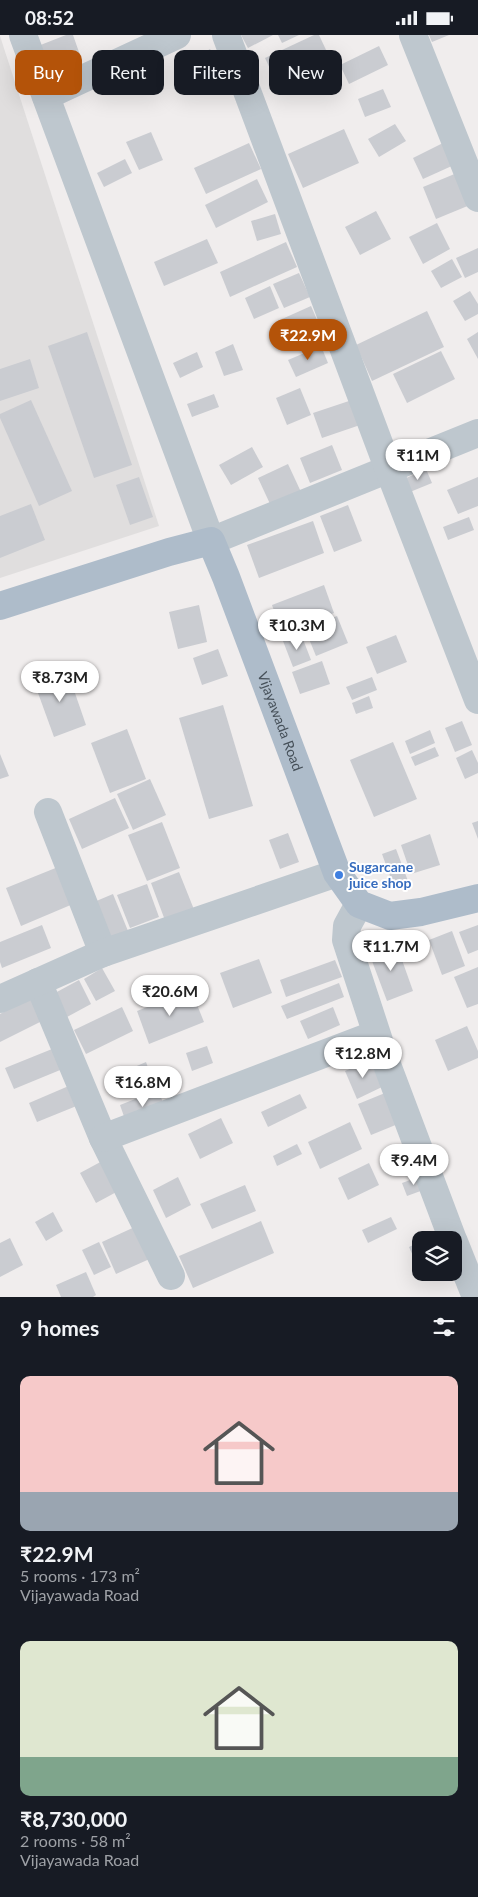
<!DOCTYPE html>
<meta charset="utf-8">
<style>
body{margin:0;font-family:Lato,sans-serif;background:#20242c;color:#f1f3f6;height:100vh;display:flex;flex-direction:column;font-size:19px;white-space:nowrap}
*{box-sizing:border-box;margin:0}
p{font-size:16px;color:#9ea1a6}
.icon{flex:none;width:28px;height:28px;fill:none;stroke:currentColor;stroke-width:2;stroke-linecap:round;stroke-linejoin:round}
.map{position:relative;height:1262px;overflow:hidden}
.panel{display:flex;flex-direction:column;background:#171b24;flex:1}
.panel>*{flex:none}
.hud{position:absolute;left:15px;top:15px;width:449px;height:45px;display:flex;gap:10px}
.controls{position:absolute;left:412px;top:1196px;display:grid;gap:10px}
.controls a{display:grid;place-items:center;width:50px;height:50px;border-radius:10px;background:#171b24;box-shadow:0 5px 20px #0002;font-size:25px}
.price{position:absolute;translate:-50% -42px;padding:0 11px;border-radius:18px;background:#fff;color:#222;font-size:16px;line-height:32px;filter:drop-shadow(0 1px 2px #0008)}
.price::after{content:'';position:absolute;left:50%;top:30px;width:15px;height:11px;margin-left:-8px;background:inherit;clip-path:polygon(0 0,100% 0,50% 100%)}
.price.active{background:#b45309;color:#fff}
ul{padding:0;list-style:none}
li{display:grid;align-content:center;gap:10px;height:265px;padding:0 20px}
li span{display:grid;place-items:center;height:155px;border-radius:10px;color:#555}
li>.icon{margin-inline-start:auto}
span .icon{width:90px;height:90px;fill:#fffc;stroke-width:1}
li b{font-size:21px}
h2{display:flex;justify-content:space-between;align-items:center;height:60px;padding:0 20px;font-size:21px}
.chip{padding:0 18px;border-radius:10px;background:#171b24;box-shadow:0 5px 20px #0002;font-size:18px;line-height:45px}
.chip.active{background:#b45309;color:#fff}
.status{display:flex;justify-content:space-between;align-items:center;height:35px;padding:0 25px;background:#171b24;direction:ltr}
.status svg{height:14px;fill:currentColor}
.map>svg:first-child{display:block}
.education{fill:#e0dede}
.building{fill:#caccd1}
.lines{fill:none;stroke-linecap:round;stroke-linejoin:round}
.minor{stroke:#bec7ce;stroke-width:28}
.major{stroke:#aebcca;stroke-width:28}
.shop-dot{fill:#3f7fe0;stroke:#fff;stroke-width:2}
.labels{text-anchor:middle;stroke-width:4;stroke-linejoin:round;paint-order:stroke}
.street-label{font-size:14px;fill:#465059;stroke:#fff}
.shop-label{font-size:14px;font-weight:bold;fill:#366cbe;stroke:#fff;text-anchor:start}
</style>
<div class="status"><b>08:52</b><svg viewBox="0 0 49 12"><path d="M0 12V9h3v3zM5 12V6h3v6zM10 12V3h3v9zM15 12V0h3v12zM26 1h20v11H26zM47 4h2v5h-2z"/></svg></div>
<div class="map">
<svg width="478" height="1262" viewBox="0 0 478 1262">
<rect width="100%" height="100%" fill="#f0eded"/>
<!-- education -->
<polygon class="education" points="0,1 159,491 0,543"/>
<!-- building -->
<g class="building">
<polygon points="66,0 73,0 80,20 46,33 38,11"/>
<polygon points="241,0 273,0 248,13"/>
<polygon points="278,0 299,0 282,8"/>
<polygon points="314,0 319,0 335,34 282,59 265,23"/>
<polygon points="429,0 449,0 432,7"/>
<polygon points="379,11 388,30 349,49 340,30"/>
<polygon points="210,14 223,34 189,56 176,36"/>
<polygon points="383,54 391,72 365,82 358,64"/>
<polygon points="395,89 406,106 379,122 368,104"/>
<polygon points="344,94 359,128 303,153 288,119"/>
<polygon points="151,97 163,125 139,135 126,107"/>
<polygon points="249,108 261,134 206,159 194,133"/>
<polygon points="443,108 454,130 423,144 413,123"/>
<polygon points="125,124 132,138 104,152 97,138"/>
<polygon points="457,138 470,170 436,184 423,152"/>
<polygon points="257,144 268,167 216,193 205,170"/>
<polygon points="376,176 391,204 360,220 345,192"/>
<polygon points="275,179 281,199 257,206 251,186"/>
<polygon points="437,188 450,214 423,229 409,202"/>
<polygon points="207,204 218,228 164,251 154,227"/>
<polygon points="286,207 297,232 230,262 220,237"/>
<polygon points="478,213 478,237 465,243 456,223"/>
<polygon points="452,224 462,242 441,253 431,236"/>
<polygon points="299,238 310,262 284,273 273,249"/>
<polygon points="270,251 279,273 254,284 245,263"/>
<polygon points="470,256 478,269 478,279 465,286 453,266"/>
<polygon points="311,271 321,294 292,306 282,284"/>
<polygon points="427,276 444,312 372,346 356,310"/>
<polygon points="87,297 132,430 94,443 48,311"/>
<polygon points="478,297 478,324 467,304"/>
<polygon points="233,309 243,335 224,341 215,317"/>
<polygon points="321,311 328,328 296,342 288,325"/>
<polygon points="441,316 455,344 407,368 393,339"/>
<polygon points="197,317 203,332 180,343 173,328"/>
<polygon points="30,324 39,353 0,366 0,334"/>
<polygon points="300,353 311,380 287,390 276,363"/>
<polygon points="214,359 219,372 192,382 187,369"/>
<polygon points="355,364 363,389 322,403 313,378"/>
<polygon points="31,365 72,456 39,471 0,383 0,379"/>
<polygon points="332,410 342,435 310,448 300,423"/>
<polygon points="252,412 263,432 231,450 219,430"/>
<polygon points="288,429 301,457 271,471 258,443"/>
<polygon points="426,434 432,448 410,457 404,444"/>
<polygon points="139,442 153,482 130,490 116,450"/>
<polygon points="478,442 478,471 458,479 447,455"/>
<polygon points="31,469 45,505 0,523 0,481"/>
<polygon points="348,470 362,506 334,517 320,481"/>
<polygon points="469,482 474,495 448,505 443,492"/>
<polygon points="313,486 324,518 259,543 247,510"/>
<polygon points="324,550 334,578 282,598 272,570"/>
<polygon points="199,570 207,607 178,614 169,577"/>
<polygon points="337,581 348,608 316,621 305,594"/>
<polygon points="301,599 311,625 293,632 283,606"/>
<polygon points="396,600 407,627 377,639 366,612"/>
<polygon points="218,614 228,641 202,650 193,623"/>
<polygon points="322,626 330,649 300,659 292,637"/>
<polygon points="67,635 86,690 54,702 34,647"/>
<polygon points="372,642 377,655 352,665 346,652"/>
<polygon points="369,661 373,673 356,679 352,668"/>
<polygon points="223,670 253,771 209,784 179,683"/>
<polygon points="462,686 472,710 455,717 445,693"/>
<polygon points="127,694 146,744 110,758 91,708"/>
<polygon points="430,695 435,708 410,719 405,706"/>
<polygon points="393,707 417,764 374,782 350,725"/>
<polygon points="435,712 439,721 415,731 411,722"/>
<polygon points="472,715 478,728 478,738 465,744 456,723"/>
<polygon points="0,719 9,741 0,744"/>
<polygon points="150,744 166,780 133,795 117,759"/>
<polygon points="115,763 129,793 82,814 69,784"/>
<polygon points="478,786 478,804 472,788"/>
<polygon points="162,787 180,833 147,846 128,800"/>
<polygon points="288,798 299,827 280,834 269,805"/>
<polygon points="430,799 440,830 411,839 401,810"/>
<polygon points="396,814 408,846 394,852 382,819"/>
<polygon points="58,832 73,869 21,891 6,853"/>
<polygon points="179,837 195,877 166,888 151,848"/>
<polygon points="147,849 159,882 130,893 117,860"/>
<polygon points="113,859 128,896 109,904 94,867"/>
<polygon points="42,890 51,913 2,933 0,927 0,907"/>
<polygon points="478,890 478,915 468,919 459,897"/>
<polygon points="452,896 465,931 442,940 429,905"/>
<polygon points="396,908 413,956 387,966 369,918"/>
<polygon points="259,924 272,958 233,973 220,938"/>
<polygon points="335,925 342,942 286,962 280,945"/>
<polygon points="478,932 478,969 467,973 454,942"/>
<polygon points="102,933 115,956 96,966 84,944"/>
<polygon points="79,945 91,969 67,982 55,958"/>
<polygon points="339,948 344,962 287,984 281,971"/>
<polygon points="191,955 204,987 149,1009 137,976"/>
<polygon points="38,959 50,982 0,1007 0,979"/>
<polygon points="122,972 133,996 86,1019 74,995"/>
<polygon points="333,972 340,990 308,1004 300,986"/>
<polygon points="467,991 478,1016 478,1023 448,1036 435,1005"/>
<polygon points="207,1011 213,1028 192,1036 186,1018"/>
<polygon points="57,1012 65,1033 14,1054 5,1033"/>
<polygon points="370,1025 382,1052 357,1064 345,1036"/>
<polygon points="146,1027 154,1049 131,1058 123,1037"/>
<polygon points="71,1050 79,1070 37,1087 29,1068"/>
<polygon points="158,1055 166,1075 127,1090 120,1070"/>
<polygon points="385,1058 398,1089 371,1100 358,1069"/>
<polygon points="300,1059 307,1073 268,1092 261,1077"/>
<polygon points="221,1083 233,1108 200,1124 188,1099"/>
<polygon points="350,1087 362,1114 320,1134 308,1107"/>
<polygon points="297,1109 302,1119 277,1131 273,1121"/>
<polygon points="106,1124 122,1154 96,1168 80,1138"/>
<polygon points="369,1128 379,1150 348,1165 338,1143"/>
<polygon points="421,1141 426,1154 407,1161 402,1148"/>
<polygon points="178,1142 191,1170 166,1183 153,1155"/>
<polygon points="245,1150 256,1176 212,1194 200,1169"/>
<polygon points="53,1177 63,1196 46,1206 35,1187"/>
<polygon points="391,1182 397,1194 368,1208 362,1195"/>
<polygon points="261,1186 274,1218 193,1253 179,1221"/>
<polygon points="139,1190 154,1222 116,1239 102,1207"/>
<polygon points="440,1197 444,1205 424,1205"/>
<polygon points="10,1203 23,1230 0,1242 0,1208"/>
<polygon points="421,1206 421,1239 409,1212"/>
<polygon points="99,1207 111,1232 94,1240 82,1215"/>
<polygon points="86,1237 96,1260 93,1262 61,1262 56,1250"/>
</g>
<g class="lines">
<!-- minor -->
<g class="minor">
<polyline points="23,0 211,506 478,398"/>
<polyline points="226,0 389,435 478,665"/>
<polyline points="413,0 478,163"/>
<polyline points="46,61 177,0"/>
<polyline points="48,777 103,918"/>
<polyline points="359,869 347,891 346,905 386,1027 453,1205"/>
<polyline points="38,947 103,1103 171,1241"/>
<polyline points="0,964 103,918 337,838"/>
<polyline points="103,1103 376,999"/>
<polyline points="454,1207 476,1262"/>
</g>
<!-- major -->
<path class="major" id="s1" d="M 0,571 L 169,517 L 211,506 L 226,542 L 337,838 L 359,869 L 390,881 L 421,877 L 478,863"/>
</g>
<!-- markers -->
<circle class="shop-dot" cx="339" cy="840" r="5"/>
<g class="labels">
<!-- street labels -->
<g class="street-label">
<text dy="5" stroke="none"><textPath href="#s1" startOffset="414">Vijayawada Road</textPath></text>
</g>
<!-- shop labels -->
<g class="shop-label">
<text x="349" y="837">Sugarcane<tspan x="349" dy="16">juice shop</tspan></text>
</g>
</g>
</svg>
<div class="controls">
<a><svg class="icon" aria-label="layers" viewBox="0 0 24 24"><path d="M12 4l9 5-9 5-9-5zM3 14l9 5 9-5"/></svg></a>
</div>
<b class="price active" style="left:308px;top:326px">₹22.9M</b>
<b class="price" style="left:418px;top:446px">₹11M</b>
<b class="price" style="left:297px;top:616px">₹10.3M</b>
<b class="price" style="left:60px;top:668px">₹8.73M</b>
<b class="price" style="left:391px;top:937px">₹11.7M</b>
<b class="price" style="left:170px;top:982px">₹20.6M</b>
<b class="price" style="left:363px;top:1044px">₹12.8M</b>
<b class="price" style="left:143px;top:1073px">₹16.8M</b>
<b class="price" style="left:414px;top:1151px">₹9.4M</b>
<div class="hud">
<a class="chip active">Buy</a>
<a class="chip">Rent</a>
<a class="chip">Filters</a>
<a class="chip">New</a>
</div>
</div>
<section class="panel">
<h2>9 homes<svg class="icon" aria-label="filters" viewBox="0 0 24 24"><path d="M4 7h16M4 17h16"/><circle cx="9" cy="7" r="2"/><circle cx="15" cy="17" r="2"/></svg></h2>
<ul>
<li><span style="background:linear-gradient(#f6c9c9 75%,#9aa5b1 0)"><svg class="icon" aria-label="home" viewBox="0 0 24 24"><path d="M3 11l9-7 9 7M6 9v11h12V9"/></svg></span><div><b>₹22.9M</b><p>5 rooms · 173 m²</p><p>Vijayawada Road</p></div></li>
<li><span style="background:linear-gradient(#dfe7d0 75%,#7fa58c 0)"><svg class="icon" aria-label="home" viewBox="0 0 24 24"><path d="M3 11l9-7 9 7M6 9v11h12V9"/></svg></span><div><b>₹8,730,000</b><p>2 rooms · 58 m²</p><p>Vijayawada Road</p></div></li>
</ul>
</section>
